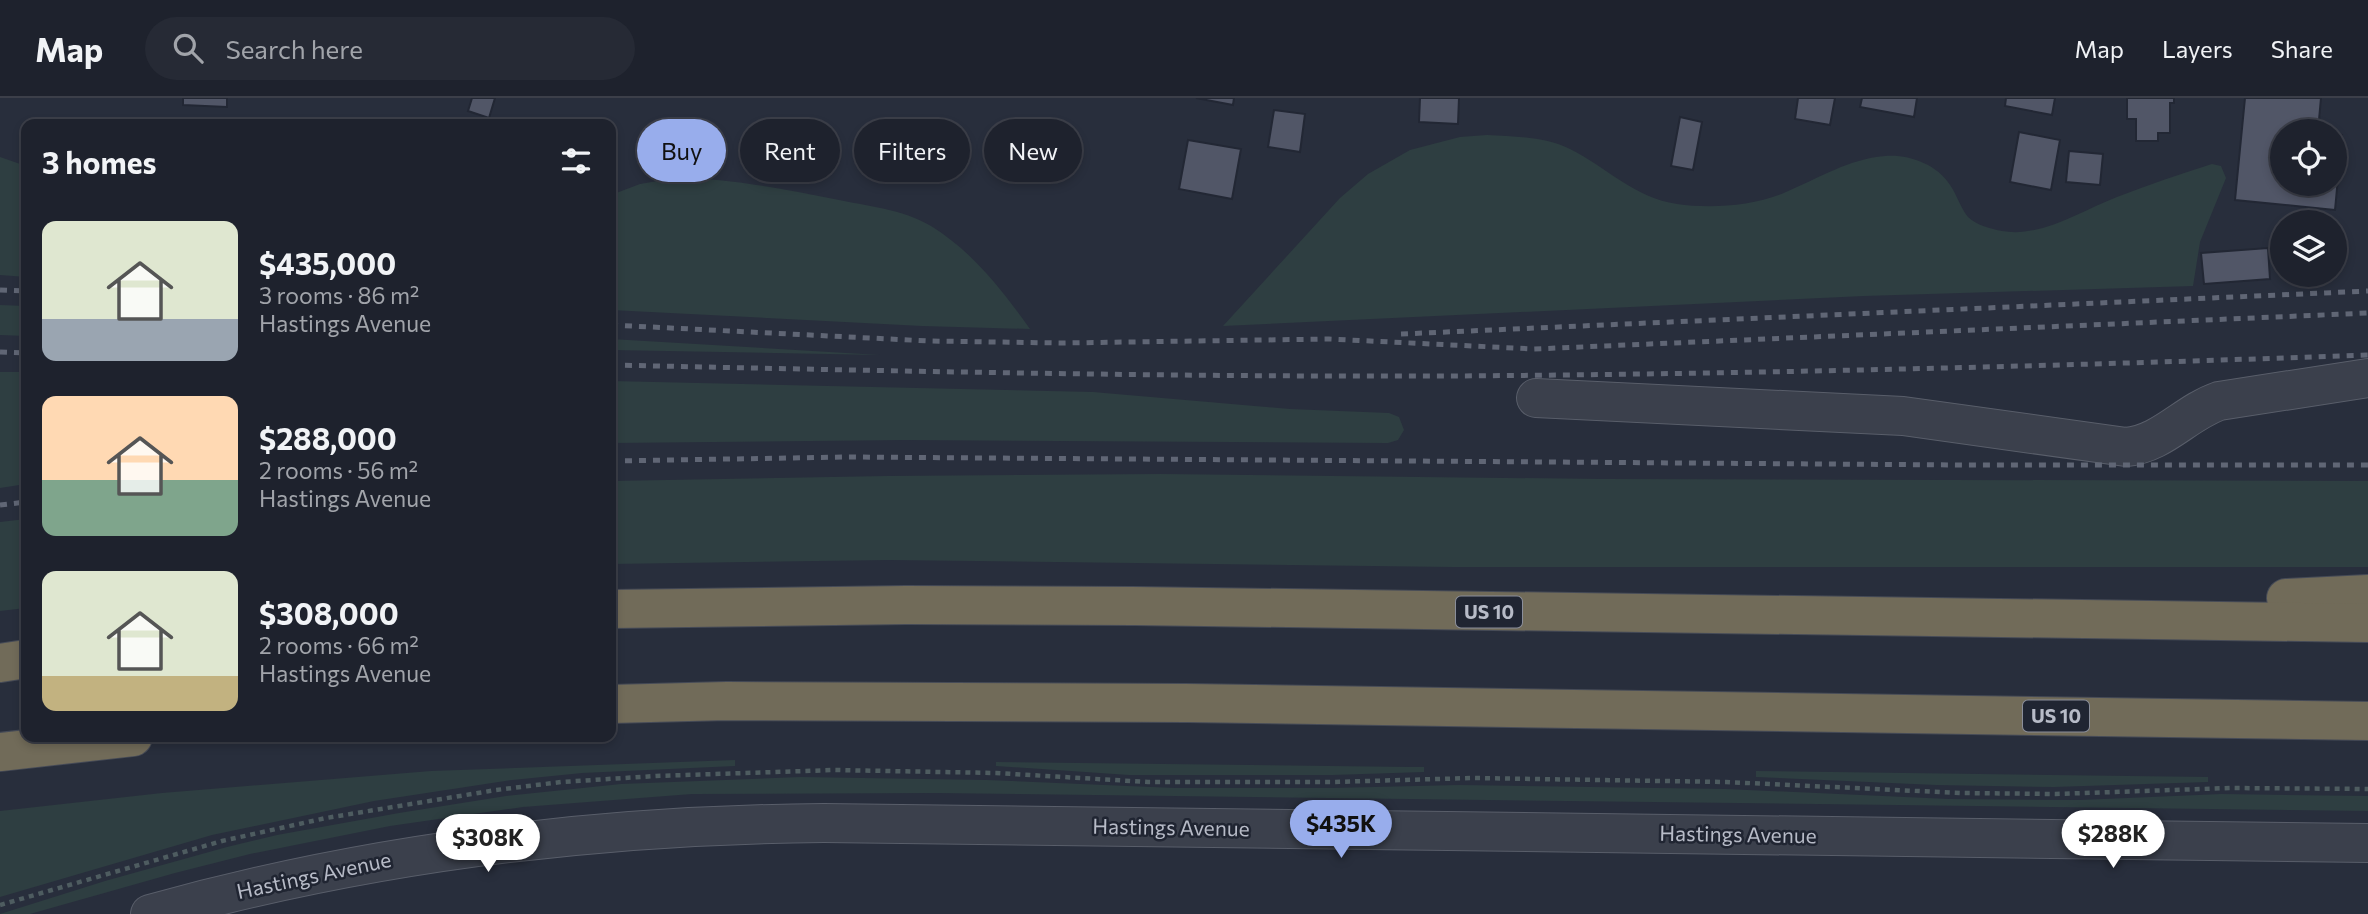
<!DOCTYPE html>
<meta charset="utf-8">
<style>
body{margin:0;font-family:Commissioner,sans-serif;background:#262a35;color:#f1f3f6;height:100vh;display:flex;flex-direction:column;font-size:26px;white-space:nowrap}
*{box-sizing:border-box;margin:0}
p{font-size:23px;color:#a1a4aa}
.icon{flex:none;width:38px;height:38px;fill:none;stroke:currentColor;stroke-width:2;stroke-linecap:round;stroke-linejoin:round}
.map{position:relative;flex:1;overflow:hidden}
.sheet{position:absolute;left:21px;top:21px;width:595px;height:623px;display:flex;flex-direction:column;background:#1e222d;border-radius:14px;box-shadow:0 4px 10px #0003,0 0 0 2px #3c3f49}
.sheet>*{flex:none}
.guide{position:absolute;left:637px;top:21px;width:665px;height:63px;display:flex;gap:14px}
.tools{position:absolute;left:2270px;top:21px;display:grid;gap:14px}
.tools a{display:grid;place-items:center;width:77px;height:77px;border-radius:50%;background:#1e222d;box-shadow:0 4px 10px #0003,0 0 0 2px #3c3f49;font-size:35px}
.price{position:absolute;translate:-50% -60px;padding:0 16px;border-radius:24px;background:#fff;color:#222;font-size:23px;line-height:46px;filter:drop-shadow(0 2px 4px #0008)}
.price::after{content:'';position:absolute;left:50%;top:42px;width:21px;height:16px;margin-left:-10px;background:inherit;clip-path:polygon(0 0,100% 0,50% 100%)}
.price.selected{background:#98adec;color:#111}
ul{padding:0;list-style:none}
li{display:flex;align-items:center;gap:21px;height:175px;padding:0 21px}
li span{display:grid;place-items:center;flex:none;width:196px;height:140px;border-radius:14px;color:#555}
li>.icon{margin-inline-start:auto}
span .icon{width:84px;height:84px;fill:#fffc;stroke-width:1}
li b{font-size:30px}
h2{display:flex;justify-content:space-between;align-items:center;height:84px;padding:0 21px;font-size:30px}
.tag{padding:0 24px;border-radius:32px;background:#1e222d;box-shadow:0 4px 10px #0003,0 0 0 2px #3c3f49;font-size:24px;line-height:63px}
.tag.selected{background:#98adec;color:#111}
header{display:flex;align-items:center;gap:42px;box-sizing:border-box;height:98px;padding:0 35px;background:#1e222d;border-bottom:2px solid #3c3f49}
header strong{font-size:33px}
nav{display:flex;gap:38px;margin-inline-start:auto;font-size:24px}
.search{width:490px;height:63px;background:#262a35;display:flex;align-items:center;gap:18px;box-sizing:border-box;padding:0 24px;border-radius:38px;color:#a1a4aa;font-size:26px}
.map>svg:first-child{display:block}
.green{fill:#2e3e41}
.building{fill:#515667;stroke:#222734;stroke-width:2}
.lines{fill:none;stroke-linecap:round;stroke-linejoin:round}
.minor-casing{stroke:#595e6a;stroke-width:40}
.highway-casing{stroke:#464b57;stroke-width:40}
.path{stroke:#4e5c60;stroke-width:4.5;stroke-dasharray:5 5;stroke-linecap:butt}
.minor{stroke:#3b404c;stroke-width:38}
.highway{stroke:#716b59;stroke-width:38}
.rail{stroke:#606675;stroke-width:5;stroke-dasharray:7 7;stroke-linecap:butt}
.labels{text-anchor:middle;stroke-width:5;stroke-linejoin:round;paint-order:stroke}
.shield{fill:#202532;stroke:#8a8e9a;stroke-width:2}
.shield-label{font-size:19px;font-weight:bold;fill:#b7bbc7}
.street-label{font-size:21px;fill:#b7bbc7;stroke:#202532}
</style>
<header>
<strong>Map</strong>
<div class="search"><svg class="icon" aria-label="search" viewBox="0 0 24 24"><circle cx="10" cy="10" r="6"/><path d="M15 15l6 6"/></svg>Search here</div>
<nav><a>Map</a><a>Layers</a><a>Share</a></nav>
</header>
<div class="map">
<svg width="2368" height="816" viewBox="0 0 2368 816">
<rect width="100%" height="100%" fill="#282e3c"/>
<!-- green -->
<g class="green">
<path d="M 1487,37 C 1515,39 1544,38 1570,51 C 1606,69 1635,100 1677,106 C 1710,111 1755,108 1786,94 C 1819,80 1849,61 1885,58 C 1908,56 1937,66 1950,87 C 1957,97 1960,109 1968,119 C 1976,127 1991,131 2002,133 C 2041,140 2081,113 2117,99 C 2148,87 2180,76 2212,66 L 2221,68 L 2226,80 L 2200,144 L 2193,188 L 1864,198 L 1223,228 L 1340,100 L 1368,76 L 1410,52 L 1460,39 Z"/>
<polygon points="0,59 26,68 26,179 0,177"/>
<path d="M 675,80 C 729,80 782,91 834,101 C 867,108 902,111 931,128 C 973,154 1002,192 1030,231 L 922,228 L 611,212 L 611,97 L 640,86 Z"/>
<polygon points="0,207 26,208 26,238 0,237"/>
<polygon points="611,241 880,257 611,252"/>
<polygon points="0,274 26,274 26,386 0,390"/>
<polygon points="611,283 1093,294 1290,311 1389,315 1399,319 1404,332 1398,342 1388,345 905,342 611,345"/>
<polygon points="1161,376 1602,381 2368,383 2368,469 1452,469 889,462 611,466 611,383 887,378"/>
<polygon points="26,421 26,510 0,513 0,424"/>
<polygon points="735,662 735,668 582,675 512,682 374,703 212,737 0,799 0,713 162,695 431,673"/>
<polygon points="996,664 1410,669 1424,669 1424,674 1333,677 1129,677 996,668"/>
<polygon points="1756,673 2208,679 2208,684 2054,689 1936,687 1756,679"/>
<polygon points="801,679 987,682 1175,690 1332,690 1459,687 1726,691 1949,701 2080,702 2222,696 2368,698 2368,713 936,695 692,696 523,709 390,728 250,756 175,775 30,816 0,816 105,783 227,749 277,737 399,715 506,698 621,686"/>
</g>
<!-- building -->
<g class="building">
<polygon points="183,0 227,0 227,9 183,7"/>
<polygon points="472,0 495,0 489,20 468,13"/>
<polygon points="1196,0 1234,0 1233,7"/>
<polygon points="1420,0 1459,0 1458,26 1419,24"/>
<polygon points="1798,0 1835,0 1830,27 1795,21"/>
<polygon points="1862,0 1917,0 1914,19 1860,9"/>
<polygon points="2006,0 2055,0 2052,17 2005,8"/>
<polygon points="2127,0 2174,0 2174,5 2170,5 2170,35 2158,35 2158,43 2136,43 2136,21 2127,21"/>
<polygon points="2245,0 2321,0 2318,33 2282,33 2282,86 2334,86 2334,36 2342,37 2335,112 2235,102"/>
<polygon points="1274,12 1305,16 1300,54 1268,49"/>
<polygon points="1680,19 1702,24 1693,72 1671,68"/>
<polygon points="2019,34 2060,42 2051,92 2010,84"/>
<polygon points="1188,42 1241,51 1232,101 1179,91"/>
<polygon points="2069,53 2103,56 2100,87 2066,84"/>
<polygon points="2268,150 2270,181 2204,186 2201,155"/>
</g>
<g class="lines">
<!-- minor casing -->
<g class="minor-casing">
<g id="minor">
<path d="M 1536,300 L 1903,318 L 2126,349 C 2162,346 2185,315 2219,303 L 2368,280"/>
<path d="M 150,816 C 372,754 594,727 824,725 L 2368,745"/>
</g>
</g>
<!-- highway casing -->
<g class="highway-casing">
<g id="highway">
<polyline points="2286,500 2368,496"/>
<polyline points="611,511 906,507 1134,508 2368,525"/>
<polyline points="0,565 26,561"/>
<polyline points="611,606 727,603 1187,605 2368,623"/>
<polyline points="0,654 133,639"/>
</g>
</g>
<!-- path -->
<polyline class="path" points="0,807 222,743 326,720 496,692 561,684 656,678 834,672 996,675 1148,684 1333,684 1473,680 1726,684 1960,695 2056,696 2230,690 2368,691"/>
<!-- minor -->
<use href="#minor" class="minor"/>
<!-- highway -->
<use href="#highway" class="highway"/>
<!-- rail -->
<g class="rail">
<polyline points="0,192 26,193"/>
<polyline points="611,227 929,243 1062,245 1329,241 1534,251 2368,215"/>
<polyline points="1401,236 2368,193"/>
<polyline points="0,254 26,255"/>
<path d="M 611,267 C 890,273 1170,279 1450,278 C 1756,276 2062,268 2368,257"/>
<polyline points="611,363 849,359 1964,367 2368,367"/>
<polyline points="0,407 26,404"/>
</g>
</g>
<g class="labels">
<!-- shield labels -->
<g class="shield">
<rect x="1456" y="498.5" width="66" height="31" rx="5"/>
<rect x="2023" y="602.5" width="66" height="31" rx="5"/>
</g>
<g class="shield-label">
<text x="1489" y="521">US 10</text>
<text x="2056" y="625">US 10</text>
</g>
<!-- street labels -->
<g class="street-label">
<text transform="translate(1171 730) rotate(1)" y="7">Hastings Avenue</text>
<text transform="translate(1738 737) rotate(1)" y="7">Hastings Avenue</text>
<text transform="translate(314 778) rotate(-12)" y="7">Hastings Avenue</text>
</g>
</g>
</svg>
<div class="tools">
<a><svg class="icon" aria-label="locate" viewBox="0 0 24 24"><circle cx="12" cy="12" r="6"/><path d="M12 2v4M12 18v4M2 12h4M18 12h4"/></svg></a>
<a><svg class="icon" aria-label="layers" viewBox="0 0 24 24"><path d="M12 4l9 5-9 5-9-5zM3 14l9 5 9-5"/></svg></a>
</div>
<b class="price selected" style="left:1341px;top:762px">$435K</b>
<b class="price" style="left:2113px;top:772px">$288K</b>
<b class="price" style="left:488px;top:776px">$308K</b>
<div class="guide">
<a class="tag selected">Buy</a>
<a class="tag">Rent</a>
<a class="tag">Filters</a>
<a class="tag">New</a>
</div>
<section class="sheet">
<h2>3 homes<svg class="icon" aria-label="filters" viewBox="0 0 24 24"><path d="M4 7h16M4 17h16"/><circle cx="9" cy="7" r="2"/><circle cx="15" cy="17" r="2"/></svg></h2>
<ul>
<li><span style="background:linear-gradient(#dfe7d0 70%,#9aa5b1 0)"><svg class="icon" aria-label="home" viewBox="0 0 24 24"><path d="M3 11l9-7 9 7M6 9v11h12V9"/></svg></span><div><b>$435,000</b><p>3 rooms · 86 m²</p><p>Hastings Avenue</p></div></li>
<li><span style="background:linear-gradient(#ffd9b3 60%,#7fa58c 0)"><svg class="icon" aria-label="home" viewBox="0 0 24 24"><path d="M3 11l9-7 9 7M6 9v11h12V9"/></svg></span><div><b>$288,000</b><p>2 rooms · 56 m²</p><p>Hastings Avenue</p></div></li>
<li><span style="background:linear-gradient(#dfe7d0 75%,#c2b280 0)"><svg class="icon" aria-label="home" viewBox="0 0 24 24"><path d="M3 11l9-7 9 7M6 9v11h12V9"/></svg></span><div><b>$308,000</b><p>2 rooms · 66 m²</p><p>Hastings Avenue</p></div></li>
</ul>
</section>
</div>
